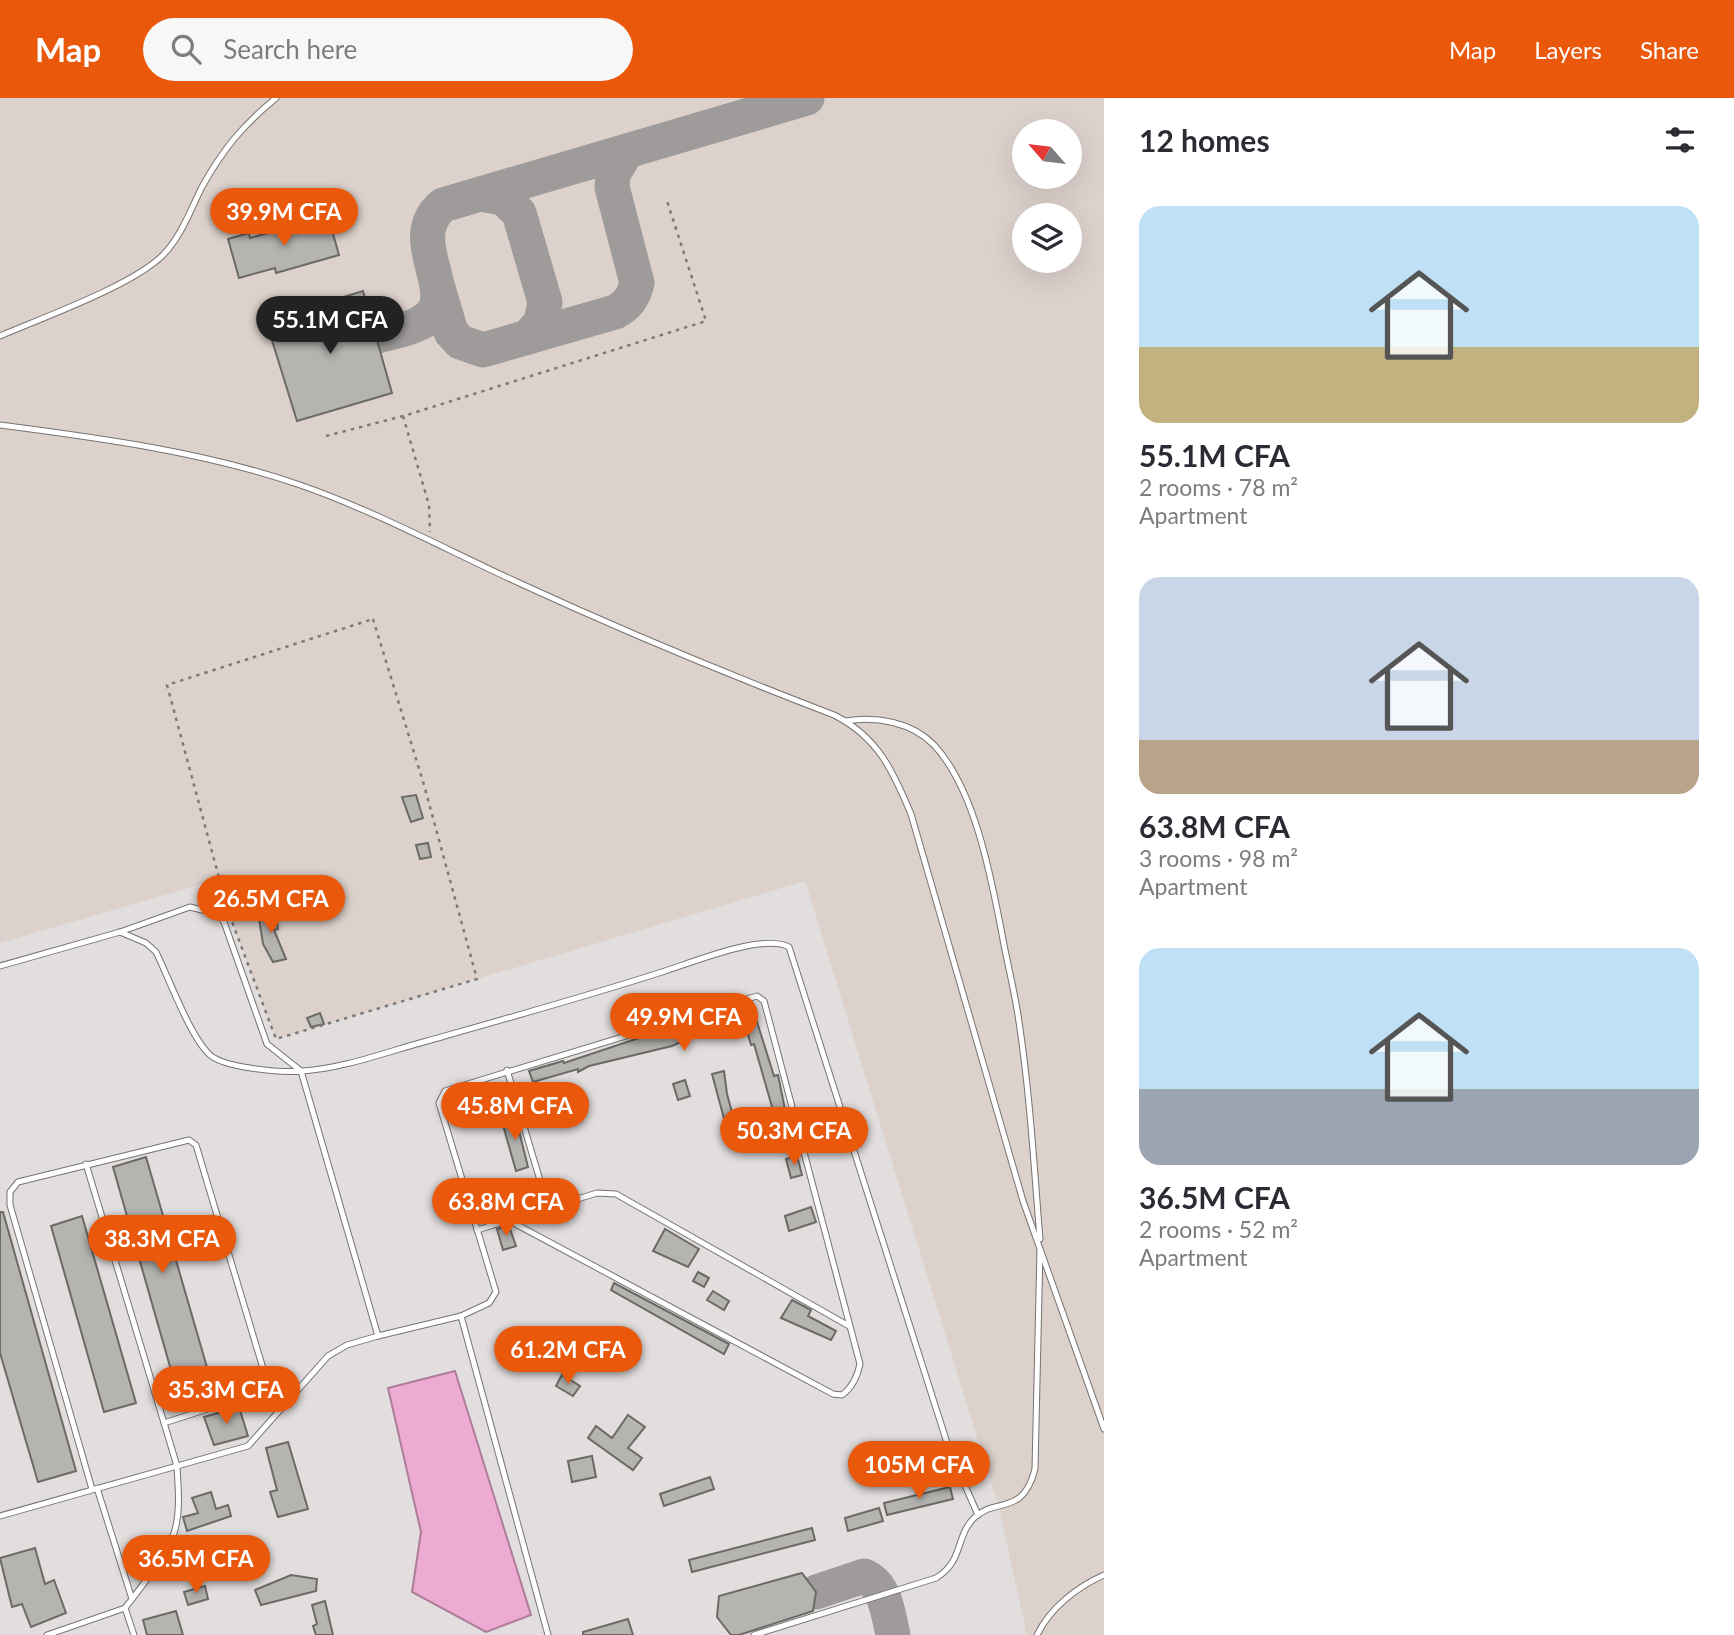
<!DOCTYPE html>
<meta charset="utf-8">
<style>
body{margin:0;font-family:Lato,sans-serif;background:#f7f7f7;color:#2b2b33;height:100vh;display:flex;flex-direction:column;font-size:26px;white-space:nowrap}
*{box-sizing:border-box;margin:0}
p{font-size:23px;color:#7c7c81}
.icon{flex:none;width:38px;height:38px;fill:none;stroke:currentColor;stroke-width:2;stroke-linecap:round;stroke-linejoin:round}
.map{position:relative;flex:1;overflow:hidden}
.sheet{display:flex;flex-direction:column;background:#fff;width:630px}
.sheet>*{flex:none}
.needle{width:46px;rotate:298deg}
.tools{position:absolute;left:1012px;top:21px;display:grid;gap:14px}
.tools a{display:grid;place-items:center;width:70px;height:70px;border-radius:50%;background:#fff;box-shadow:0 7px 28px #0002;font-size:35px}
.price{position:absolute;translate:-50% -60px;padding:0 16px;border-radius:24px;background:#ea580c;color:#fff;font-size:23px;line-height:46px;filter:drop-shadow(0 2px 4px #0008)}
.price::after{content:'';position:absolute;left:50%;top:42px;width:21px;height:16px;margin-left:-10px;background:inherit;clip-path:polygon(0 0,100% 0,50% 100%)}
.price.selected{background:#222;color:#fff}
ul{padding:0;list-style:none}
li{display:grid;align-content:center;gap:14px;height:371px;padding:0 35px}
li span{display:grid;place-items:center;height:217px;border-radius:21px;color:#555}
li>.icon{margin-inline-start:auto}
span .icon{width:126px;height:126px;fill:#fffc;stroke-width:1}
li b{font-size:30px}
h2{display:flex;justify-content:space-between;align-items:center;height:84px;padding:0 35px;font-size:30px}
header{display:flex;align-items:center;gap:42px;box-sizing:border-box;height:98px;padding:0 35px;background:#ea580c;color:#fff}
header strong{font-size:33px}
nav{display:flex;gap:38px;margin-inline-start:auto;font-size:24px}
.search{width:490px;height:63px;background:#f7f7f7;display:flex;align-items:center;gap:18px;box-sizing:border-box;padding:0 24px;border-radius:38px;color:#7c7c81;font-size:26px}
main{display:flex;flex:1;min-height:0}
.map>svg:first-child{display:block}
.built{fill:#ddd1cc;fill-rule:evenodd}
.water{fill:#edaad3;stroke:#ad7d9a;stroke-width:2}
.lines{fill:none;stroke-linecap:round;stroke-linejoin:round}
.taxiway{stroke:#9e9b9a;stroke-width:35}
.building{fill:#b6b4b1;stroke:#6c6a67;stroke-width:2}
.lane-casing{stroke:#767371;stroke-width:7}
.path{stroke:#7d7a7a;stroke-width:2.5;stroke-dasharray:3.5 5;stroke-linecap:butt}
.lane{stroke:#fff;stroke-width:5}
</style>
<header>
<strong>Map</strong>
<div class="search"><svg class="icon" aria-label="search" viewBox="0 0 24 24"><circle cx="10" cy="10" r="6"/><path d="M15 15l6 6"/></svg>Search here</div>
<nav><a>Map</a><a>Layers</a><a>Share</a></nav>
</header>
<main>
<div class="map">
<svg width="1104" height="1537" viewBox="0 0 1104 1537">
<rect width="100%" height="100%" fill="#e2dedd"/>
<!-- built -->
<path class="built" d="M 0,0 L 1104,0 L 1104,1537 L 1027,1537 L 999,1410 L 805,783 L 276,941 L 216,782 L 0,845 ZM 1024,33 L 1069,33 L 1069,79 L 1024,79 ZM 1024,117 L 1069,117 L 1069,163 L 1024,163 Z"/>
<!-- water -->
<polygon class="water" points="455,1273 531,1517 486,1534 412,1494 421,1434 388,1290"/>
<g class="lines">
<!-- taxiway -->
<g class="taxiway">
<polyline points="480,96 503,100 519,115 545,204 541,224 528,239"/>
<path d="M 438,190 L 451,234 L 460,244 L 483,252 L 615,214 C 628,207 633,200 637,185 L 612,89 L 613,76 L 627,53"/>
<path d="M 378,238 C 391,234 408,232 420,225 C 468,201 399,143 443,107 L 807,0"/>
<path d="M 816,1494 L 864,1478 C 886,1487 888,1516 893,1537"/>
</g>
</g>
<!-- building -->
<g class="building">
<polygon points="328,118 339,157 276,175 275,170 239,180 228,141 249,135 250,140"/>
<polygon points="363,193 392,295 297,323 266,223"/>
<polygon points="416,697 423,720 411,724 402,699"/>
<polygon points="428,745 431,759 420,761 416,747"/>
<polygon points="275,811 278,831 274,832 286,861 273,864 263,846 258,814"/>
<polygon points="751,905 774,978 778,977 789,1031 779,1033 754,946 751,947 744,923 684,940 685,942 672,948 589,968 578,974 578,971 533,984 529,973 563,963 564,965 660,933 661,936"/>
<polygon points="320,915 324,926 311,929 307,920"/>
<polygon points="724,973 727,996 738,1036 729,1039 712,976"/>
<polygon points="685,982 690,998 678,1002 673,986"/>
<polygon points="515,1017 528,1069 516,1073 501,1020"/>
<polygon points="797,1058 802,1077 791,1080 786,1061"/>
<polygon points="146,1059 211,1283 177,1293 113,1069"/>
<polygon points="811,1109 816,1124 789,1133 785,1118"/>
<polygon points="0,1114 3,1114 76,1373 38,1384 0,1255"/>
<polygon points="82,1118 136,1305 104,1314 51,1128"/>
<polygon points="509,1128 516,1148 503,1152 497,1131"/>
<polygon points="665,1131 699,1151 688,1169 653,1153"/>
<polygon points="698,1174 709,1180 704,1189 693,1183"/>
<polygon points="614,1185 729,1246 724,1256 611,1192"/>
<polygon points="713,1193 729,1203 724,1212 707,1202"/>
<polygon points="792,1202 811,1212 808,1218 836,1233 831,1242 781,1220"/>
<polygon points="562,1277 580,1288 573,1298 556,1288"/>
<polygon points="239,1309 248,1338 214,1347 204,1319"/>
<polygon points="628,1317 645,1329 628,1350 642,1360 633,1372 588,1340 596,1328 612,1340"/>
<polygon points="288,1344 308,1411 278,1419 270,1394 277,1392 266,1350"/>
<polygon points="592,1358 596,1379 572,1384 568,1363"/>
<polygon points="710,1379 714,1391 664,1408 660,1396"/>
<polygon points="950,1389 953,1401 887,1417 884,1405"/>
<polygon points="211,1394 216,1411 228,1407 231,1418 187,1433 183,1419 198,1415 192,1400"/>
<polygon points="879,1410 883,1423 848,1433 845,1420"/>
<polygon points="812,1430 815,1442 692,1474 689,1462"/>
<polygon points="35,1450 45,1486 54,1482 66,1515 31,1529 22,1506 12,1509 0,1460"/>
<polygon points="802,1475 816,1494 813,1513 739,1537 731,1537 717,1519 719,1498"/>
<polygon points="291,1477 317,1481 316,1493 261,1507 255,1492"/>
<polygon points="205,1488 208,1501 188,1507 184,1494"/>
<polygon points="325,1503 333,1537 316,1537 313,1528 317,1526 312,1507"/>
<polygon points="176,1513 183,1537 147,1537 143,1522"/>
<polygon points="628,1521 633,1537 583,1537 583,1534"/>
</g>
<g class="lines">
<!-- lane casing -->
<g class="lane-casing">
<g id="lane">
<path d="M 0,238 C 42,220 131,188 162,158 C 181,139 190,113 202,89 C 223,51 243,27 276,0"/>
<path d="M 0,327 C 100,340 205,354 300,387 C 375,413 445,451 517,484 C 621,532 727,576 834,617 C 878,639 893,673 911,716 L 1023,1103 L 1104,1331"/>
<path d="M 846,623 C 876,618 912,624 934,647 C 975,691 991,779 1002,836 C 1007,865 1015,894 1019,924 C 1030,996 1034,1069 1040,1141"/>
<path d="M 120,834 L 146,845 L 156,854 C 169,880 190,939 210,957 C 225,970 282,975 303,973 C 345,970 386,954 427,943 C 505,921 584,899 662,874 C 691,865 762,835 789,849 L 949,1351 L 978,1417"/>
<polyline points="0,868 120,834 190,809 218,816 224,824 267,946 301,973 378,1238"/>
<polyline points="507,972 548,1109"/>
<path d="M 86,1066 L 177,1368 C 178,1389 181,1414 174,1435 C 164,1461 142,1488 125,1510 L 134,1537"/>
<polyline points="477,1132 597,1095 616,1096 849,1228"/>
<path d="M 461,1218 L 489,1205 L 496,1194 L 439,1005 L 445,993 L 757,898 L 764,903 L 860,1266 C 858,1277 852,1290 842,1297 L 833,1296 L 508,1122"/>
<polyline points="97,1390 132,1501"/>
<polyline points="92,1391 10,1107 10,1094 18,1084 189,1042 196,1047 265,1277 260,1291 248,1298 164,1325"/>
<polyline points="0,1418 248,1348 328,1258 347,1247 378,1238 461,1218 548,1537"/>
<polyline points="47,1537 125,1510"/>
<path d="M 754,1537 L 936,1480 C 964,1463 955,1439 974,1420 C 995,1399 1023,1419 1035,1371 L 1040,1151"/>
<path d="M 1037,1537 C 1050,1510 1077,1489 1104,1477"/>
</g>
</g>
<!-- path -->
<g class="path">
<polyline points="403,318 429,407 430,434"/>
<polyline points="326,338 407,317 706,223 666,100"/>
<polygon points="373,521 424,687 477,881 276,941 228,813 167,587"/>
</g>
<!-- lane -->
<use href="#lane" class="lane"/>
</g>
</svg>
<div class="tools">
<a><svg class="needle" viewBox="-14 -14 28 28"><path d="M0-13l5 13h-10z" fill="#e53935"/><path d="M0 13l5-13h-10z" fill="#7c7c81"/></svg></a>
<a><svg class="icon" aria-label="layers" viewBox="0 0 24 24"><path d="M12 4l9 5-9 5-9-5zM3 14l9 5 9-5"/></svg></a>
</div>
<b class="price" style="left:284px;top:150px">39.9M CFA</b>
<b class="price selected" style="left:330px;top:258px">55.1M CFA</b>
<b class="price" style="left:271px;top:837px">26.5M CFA</b>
<b class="price" style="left:684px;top:955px">49.9M CFA</b>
<b class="price" style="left:515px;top:1044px">45.8M CFA</b>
<b class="price" style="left:794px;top:1069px">50.3M CFA</b>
<b class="price" style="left:506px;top:1140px">63.8M CFA</b>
<b class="price" style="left:162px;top:1177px">38.3M CFA</b>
<b class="price" style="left:568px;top:1288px">61.2M CFA</b>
<b class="price" style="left:226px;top:1328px">35.3M CFA</b>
<b class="price" style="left:919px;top:1403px">105M CFA</b>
<b class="price" style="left:196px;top:1497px">36.5M CFA</b>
</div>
<section class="sheet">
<h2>12 homes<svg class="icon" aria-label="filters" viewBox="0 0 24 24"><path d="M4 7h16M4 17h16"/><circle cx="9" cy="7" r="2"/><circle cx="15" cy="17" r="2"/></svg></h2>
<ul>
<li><span style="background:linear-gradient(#bfe0f5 65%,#c2b280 0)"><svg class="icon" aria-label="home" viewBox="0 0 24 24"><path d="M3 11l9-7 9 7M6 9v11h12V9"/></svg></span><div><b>55.1M CFA</b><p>2 rooms · 78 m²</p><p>Apartment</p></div></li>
<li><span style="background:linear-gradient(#c9d6e8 75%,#b9a48a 0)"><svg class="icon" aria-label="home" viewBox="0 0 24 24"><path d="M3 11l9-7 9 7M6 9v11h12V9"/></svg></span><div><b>63.8M CFA</b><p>3 rooms · 98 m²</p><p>Apartment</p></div></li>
<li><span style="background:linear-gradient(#bfe0f5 65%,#9aa5b1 0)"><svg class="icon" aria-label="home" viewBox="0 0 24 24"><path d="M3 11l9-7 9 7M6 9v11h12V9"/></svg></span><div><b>36.5M CFA</b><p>2 rooms · 52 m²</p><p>Apartment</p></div></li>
</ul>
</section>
</main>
